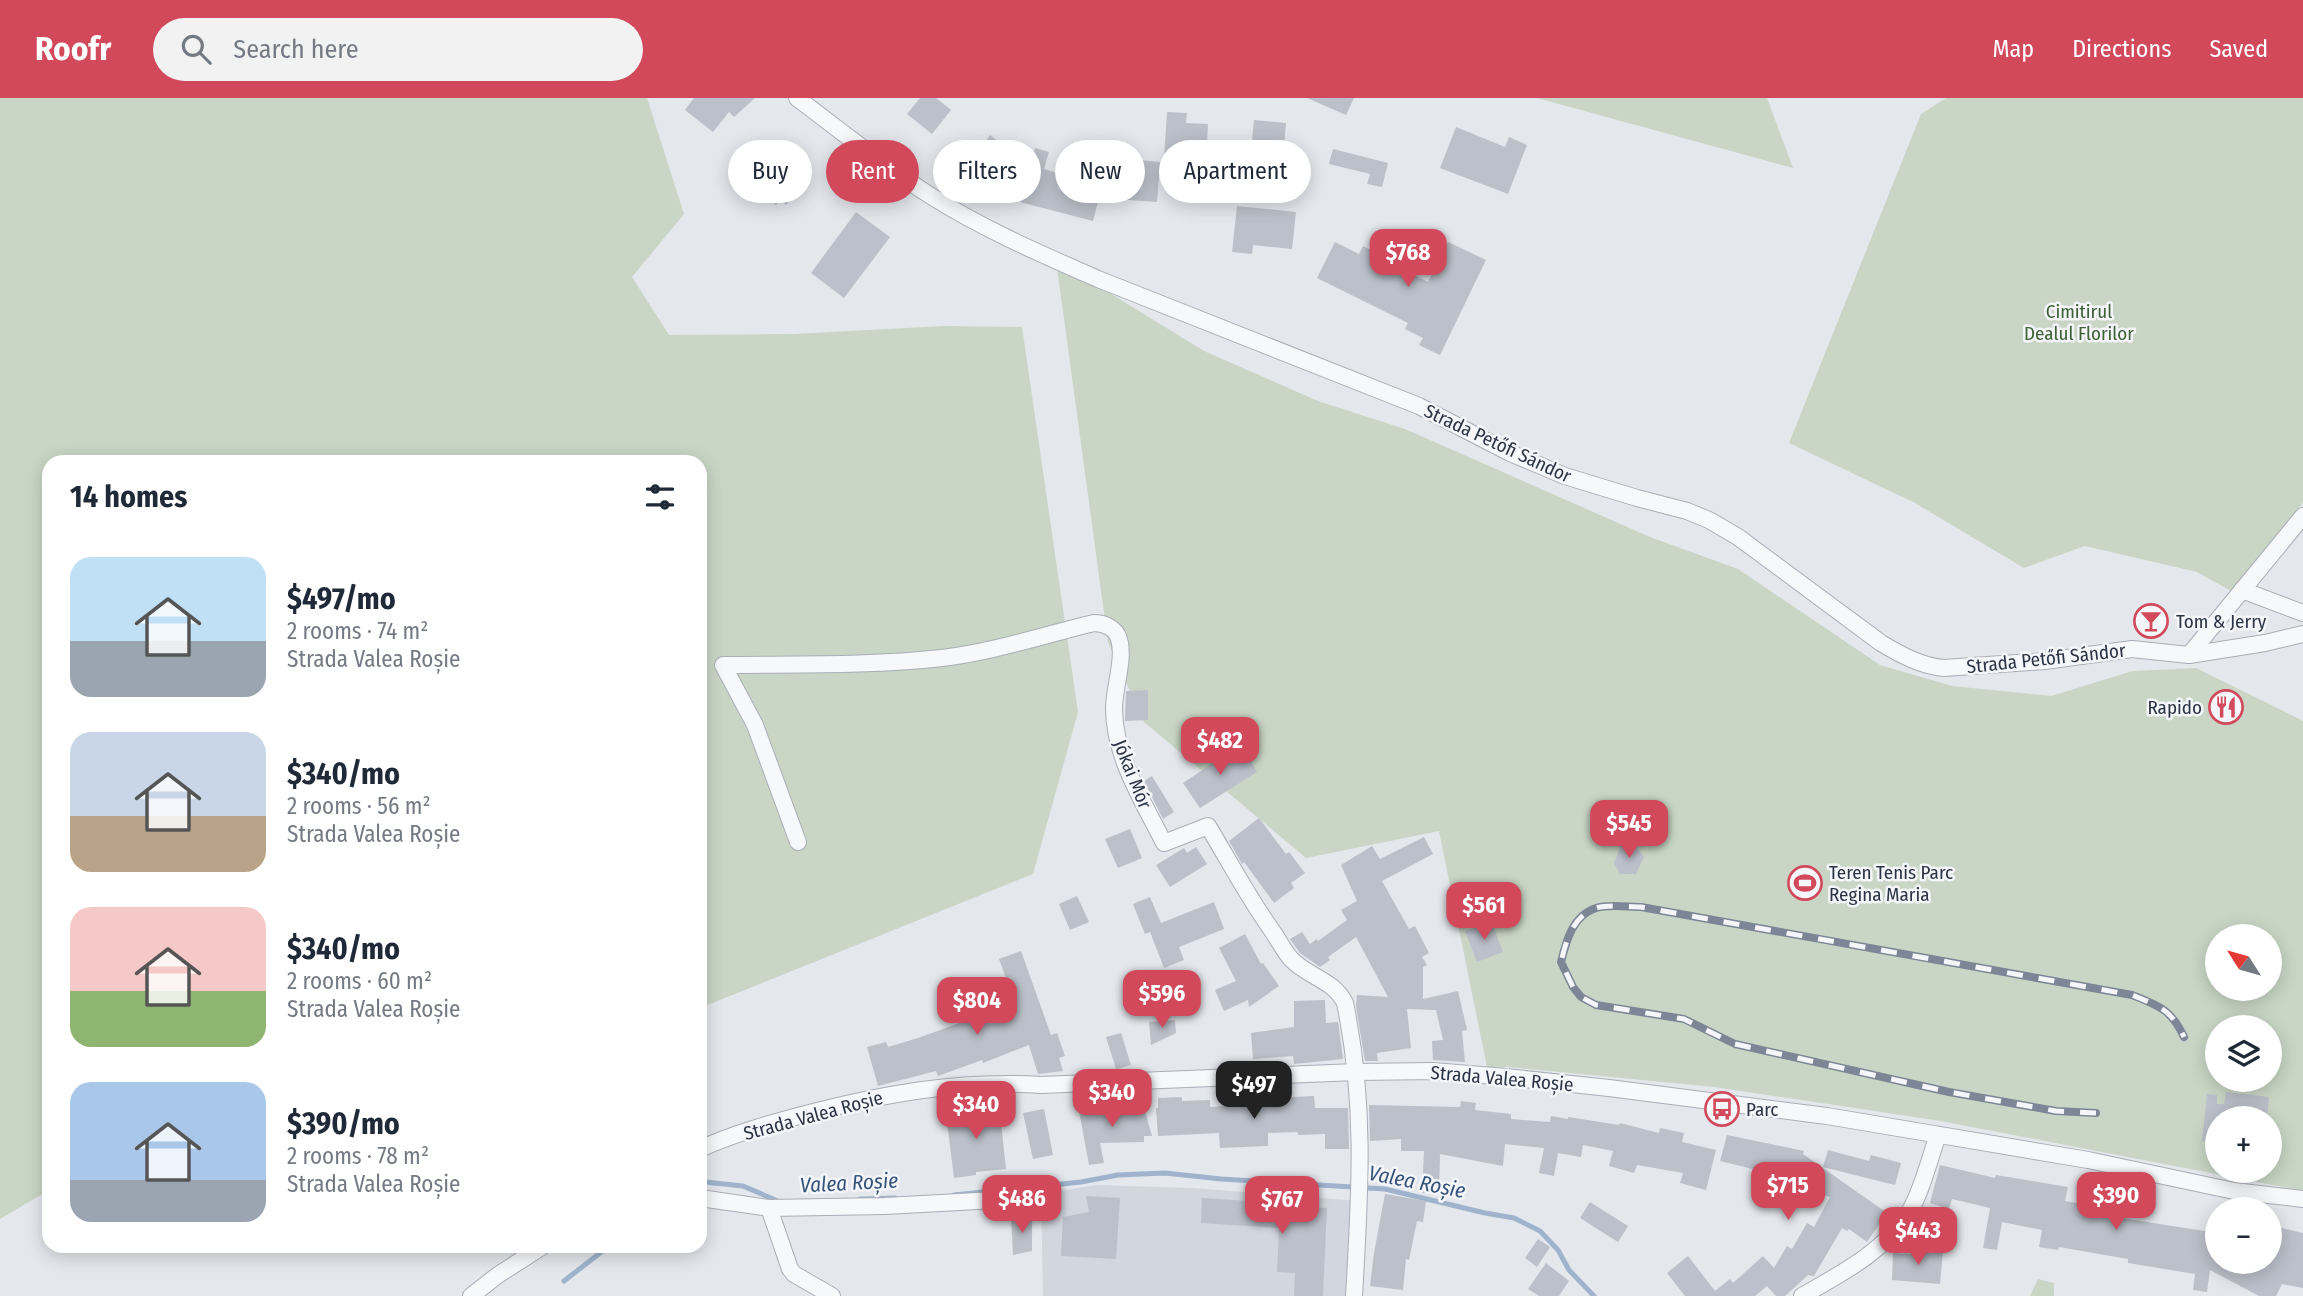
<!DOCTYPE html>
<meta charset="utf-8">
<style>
body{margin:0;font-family:"Fira Sans Condensed",sans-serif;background:#f2f2f3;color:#1f2937;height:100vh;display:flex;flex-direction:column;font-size:26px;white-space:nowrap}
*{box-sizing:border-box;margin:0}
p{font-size:23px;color:#747a83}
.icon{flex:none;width:38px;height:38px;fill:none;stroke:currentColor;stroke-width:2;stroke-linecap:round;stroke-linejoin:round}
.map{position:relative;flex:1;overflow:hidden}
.panel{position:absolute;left:42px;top:357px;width:665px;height:798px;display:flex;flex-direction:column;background:#fff;border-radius:21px;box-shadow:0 4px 18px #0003}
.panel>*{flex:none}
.banner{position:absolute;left:728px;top:42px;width:665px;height:63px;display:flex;gap:14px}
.needle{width:46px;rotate:307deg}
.controls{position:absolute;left:2205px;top:826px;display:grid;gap:14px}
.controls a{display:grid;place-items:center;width:77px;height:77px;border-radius:50%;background:#fff;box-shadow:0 4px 18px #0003;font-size:35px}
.price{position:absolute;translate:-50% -60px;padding:0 16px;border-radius:14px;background:#d1495b;color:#fff;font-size:23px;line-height:46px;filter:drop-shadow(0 2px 4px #0008)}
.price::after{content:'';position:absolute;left:50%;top:42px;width:21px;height:16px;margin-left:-10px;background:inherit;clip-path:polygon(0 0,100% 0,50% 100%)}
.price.on{background:#222;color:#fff}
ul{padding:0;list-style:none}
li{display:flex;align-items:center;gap:21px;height:175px;padding:0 28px}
li span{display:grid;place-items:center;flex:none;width:196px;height:140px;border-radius:21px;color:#555}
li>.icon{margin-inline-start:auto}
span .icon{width:84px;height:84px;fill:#fffc;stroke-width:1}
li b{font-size:30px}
h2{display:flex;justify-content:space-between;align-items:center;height:84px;padding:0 28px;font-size:30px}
.tag{padding:0 24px;border-radius:32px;background:#fff;box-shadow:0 4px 18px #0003;font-size:24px;line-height:63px}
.tag.on{background:#d1495b;color:#fff}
header{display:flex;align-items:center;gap:42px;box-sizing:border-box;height:98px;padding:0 35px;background:#d1495b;color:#fff}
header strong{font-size:33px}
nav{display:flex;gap:38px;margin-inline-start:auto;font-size:24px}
.search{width:490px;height:63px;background:#f2f2f3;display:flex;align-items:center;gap:18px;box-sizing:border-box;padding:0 24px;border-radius:38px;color:#747a83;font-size:26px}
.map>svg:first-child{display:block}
.built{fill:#d2d6de}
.green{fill:#c9d6c5;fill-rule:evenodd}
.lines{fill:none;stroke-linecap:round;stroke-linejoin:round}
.stream{stroke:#9fb4cc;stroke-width:5}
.building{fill:#bbc0ca}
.street-casing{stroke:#a9aeb7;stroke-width:18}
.street{stroke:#f7f8fa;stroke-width:16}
.rail-casing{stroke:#7d8696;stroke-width:8}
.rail{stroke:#f4f6f9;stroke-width:5;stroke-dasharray:16;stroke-linecap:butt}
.labels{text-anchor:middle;stroke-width:5;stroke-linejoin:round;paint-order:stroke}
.park-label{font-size:19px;fill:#3f6138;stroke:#f4f6f9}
.street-label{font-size:19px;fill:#2b3445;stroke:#f4f6f9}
.poi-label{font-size:19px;fill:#2b3445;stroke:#f4f6f9;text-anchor:start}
.water-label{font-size:21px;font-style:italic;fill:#34527a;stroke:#f4f6f9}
</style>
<header>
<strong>Roofr</strong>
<div class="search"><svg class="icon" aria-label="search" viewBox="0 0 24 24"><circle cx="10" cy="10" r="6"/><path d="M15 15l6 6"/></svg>Search here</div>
<nav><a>Map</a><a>Directions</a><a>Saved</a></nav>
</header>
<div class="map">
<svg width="2303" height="1198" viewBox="0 0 2303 1198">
<rect width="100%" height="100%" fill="#e4e7ec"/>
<!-- built -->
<polygon class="built" points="1097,1087 1193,1090 1360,1103 1354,1198 1043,1198 1041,1096"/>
<!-- green -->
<g class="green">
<polygon points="0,0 647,0 684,116 632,179 669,237 793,236 944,228 1022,229 1078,614 1033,776 700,910 700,364 49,364 49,1092 0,1121"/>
<polygon points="1537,0 1767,0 1793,70"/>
<polygon points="1946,0 2303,0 2303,405 2233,494 2197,474 2085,448 2024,470 1915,405 1789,345 1921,16"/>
<path d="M 1056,162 L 1204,253 L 1318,303 L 1405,331 L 1650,439 L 1738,471 L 1880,567 L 1952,588 L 2051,598 L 2133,573 L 2196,570 L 2303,623 L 2303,1093 L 1941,1023 L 1714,989 L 1509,969 L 1487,969 L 1439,733 L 1306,760 L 1144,624 L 1108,544 ZM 2217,838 L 2270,838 L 2270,891 L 2217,891 ZM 2217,929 L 2270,929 L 2270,982 L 2217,982 ZM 2217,1020 L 2270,1020 L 2270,1073 L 2217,1073 Z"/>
<polygon points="2038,1181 2054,1185 2054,1198 2030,1198"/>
</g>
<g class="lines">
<!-- stream -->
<g class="stream">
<polyline points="700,1087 705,1084 743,1088 780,1104"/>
<polyline points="954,1097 1081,1084 1118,1077 1165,1075 1221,1081 1385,1091 1485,1115 1514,1120 1540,1133 1558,1152 1569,1172 1594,1198"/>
<polyline points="860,1101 895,1100"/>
<polyline points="564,1183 609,1148"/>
</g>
</g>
<!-- building -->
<g class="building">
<polygon points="694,0 755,0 734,19 729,14 713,34 685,12"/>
<polygon points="920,0 936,0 951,12 932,36 907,16"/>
<polygon points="1307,0 1354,0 1346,17"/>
<polygon points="1167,14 1187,15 1186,25 1208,26 1206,64 1164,61"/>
<polygon points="1254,22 1286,25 1281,85 1248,82"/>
<polygon points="1456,29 1505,49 1509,39 1527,47 1508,96 1440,70"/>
<polygon points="990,37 1003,47 998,54 1011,63 1003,76 994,69 991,73 974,61"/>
<polygon points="1089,49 1117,57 1116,60 1160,64 1157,104 1099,100 1093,123 1020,104 1035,50 1049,54 1044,71 1072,79 1075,68 1084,70"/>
<polygon points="1333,51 1388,65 1382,89 1367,86 1370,76 1329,66"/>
<polygon points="786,57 810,76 786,107 780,102 776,107 758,93"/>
<polygon points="1237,108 1296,114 1292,151 1253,147 1252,156 1232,154"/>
<polygon points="856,114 890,139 844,200 811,175"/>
<polygon points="1335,144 1359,156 1363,148 1387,160 1386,163 1428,184 1448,144 1486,162 1440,257 1419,247 1423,240 1405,231 1408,225 1317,180"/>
<polygon points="1148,592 1148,622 1125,623 1126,593"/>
<polygon points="1240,647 1257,674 1200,710 1183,685"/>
<polygon points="1152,678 1174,714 1163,721 1144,683"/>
<polygon points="1259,720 1286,756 1289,754 1305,775 1291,785 1294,790 1274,805 1244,764 1242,766 1229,743"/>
<polygon points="1130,731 1142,760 1118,770 1105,741"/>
<polygon points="1424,739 1433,756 1382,783 1409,831 1415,828 1429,855 1422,859 1427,867 1423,869 1423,901 1458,893 1467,932 1462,933 1465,964 1433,962 1432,943 1443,942 1436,912 1407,911 1411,950 1377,955 1378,963 1365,963 1356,908 1357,897 1388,899 1356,839 1328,859 1330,862 1320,869 1300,855 1290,841 1302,834 1310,846 1317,841 1318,843 1347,822 1341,812 1357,803 1341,767 1372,748 1380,761"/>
<polygon points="1634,747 1644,759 1636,776 1620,776 1614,765 1621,748"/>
<polygon points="1196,749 1207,766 1170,789 1156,767 1184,750 1187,755"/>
<polygon points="1077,798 1089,824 1070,832 1059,806"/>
<polygon points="1150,799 1161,825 1214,804 1224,831 1179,849 1184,862 1164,870 1150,834 1145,836 1133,806"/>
<polygon points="1491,823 1503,854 1477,864 1465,833"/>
<polygon points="1245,836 1261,866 1263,865 1279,888 1249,909 1248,902 1224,913 1215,892 1236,883 1219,850"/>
<polygon points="1021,853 1051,937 1057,935 1065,958 1059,960 1063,973 1038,976 1029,947 983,965 982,962 938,978 936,973 878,988 867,949 886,944 888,949 918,940 1015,905 999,861"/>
<polygon points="1325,902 1326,925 1338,924 1343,961 1294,966 1293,958 1253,961 1251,935 1294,929 1294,903"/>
<polygon points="1175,922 1176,935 1151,947 1149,924"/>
<polygon points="1121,935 1131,967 1116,971 1106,939"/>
<polygon points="2226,994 2269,999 2267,1020 2217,1020 2217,1044 2202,1043 2207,996 2217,997 2217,1006 2224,1006"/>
<polygon points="1314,998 1315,1010 1348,1010 1349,1051 1325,1051 1325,1036 1298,1037 1298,1034 1268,1035 1268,1048 1220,1050 1219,1035 1158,1038 1156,1010 1158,1010 1158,1000 1182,999 1182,1003 1210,1002 1210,1009 1271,1005 1271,1000"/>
<polygon points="1461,1003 1476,1005 1475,1012 1511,1016 1511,1021 1550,1024 1551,1018 1568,1021 1568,1019 1619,1027 1620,1025 1659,1035 1660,1030 1684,1035 1682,1044 1716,1052 1706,1092 1680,1085 1683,1075 1637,1067 1634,1075 1609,1068 1613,1053 1583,1047 1581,1059 1558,1055 1554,1078 1539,1075 1544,1050 1505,1046 1503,1068 1440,1056 1439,1096 1422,1095 1424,1053 1401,1053 1401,1041 1370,1043 1369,1007 1460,1009"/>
<polygon points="999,1007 1006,1071 976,1074 976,1077 954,1080 946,1016"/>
<polygon points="1110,1008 1110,1010 1144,1010 1152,1038 1144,1038 1144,1044 1100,1045 1104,1065 1089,1067 1079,1013"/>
<polygon points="1044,1011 1053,1057 1033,1061 1023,1015"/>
<polygon points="1727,1037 1804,1053 1803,1056 1887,1115 1867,1144 1849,1131 1847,1133 1842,1130 1814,1178 1808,1177 1785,1198 1776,1198 1767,1188 1755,1198 1685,1198 1667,1175 1688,1158 1715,1193 1730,1181 1733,1185 1763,1158 1774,1170 1787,1148 1792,1151 1807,1125 1814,1129 1830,1099 1786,1088 1787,1084 1755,1076 1757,1072 1720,1063"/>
<polygon points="1828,1052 1869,1063 1871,1057 1901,1065 1895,1087 1823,1069"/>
<polygon points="1940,1067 1995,1080 1996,1077 2068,1089 2065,1103 2116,1112 2115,1119 2217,1135 2217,1164 2270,1164 2270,1144 2273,1128 2303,1135 2303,1190 2282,1186 2276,1198 2259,1198 2210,1172 2207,1194 2193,1192 2195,1176 2128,1165 2128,1161 2059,1149 2058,1152 2039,1149 2042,1132 2002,1124 1997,1152 1983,1150 1990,1110 1952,1101 1949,1111 1930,1105"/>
<polygon points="1385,1096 1426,1103 1423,1124 1417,1123 1409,1162 1406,1161 1403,1192 1370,1188 1374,1155"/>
<polygon points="1086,1098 1120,1100 1116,1161 1061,1158 1063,1119 1089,1114"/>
<polygon points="1202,1100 1280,1105 1279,1108 1327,1110 1323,1198 1294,1198 1295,1175 1277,1174 1279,1130 1201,1125"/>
<polygon points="1590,1104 1628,1128 1618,1144 1580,1120"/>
<polygon points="1011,1119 1032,1119 1032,1153 1013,1157"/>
<polygon points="1538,1141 1550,1149 1537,1169 1525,1160"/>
<polygon points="1923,1151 1943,1153 1940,1186 1892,1182 1893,1155 1922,1157"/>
<polygon points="1546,1165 1569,1183 1559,1198 1539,1198 1528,1191"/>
</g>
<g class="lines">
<!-- street casing -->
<g class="street-casing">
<g id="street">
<path d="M 797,0 C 841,33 884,68 931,98 C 983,131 1041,156 1098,181 L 1419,308 L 1510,355 L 1565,378 L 1637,400 L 1687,413 L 1709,422 L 1738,439 L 1881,545 C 1901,557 1921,568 1944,570 L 2045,563 L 2132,551 L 2189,557 L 2265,545 L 2303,536"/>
<polyline points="2242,492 2303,515"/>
<polyline points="2189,557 2303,418"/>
<path d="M 798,744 L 755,627 L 723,567 C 796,566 870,568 942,560 C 993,554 1044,537 1094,525 C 1104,525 1116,530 1119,541 C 1125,560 1114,590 1114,610 C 1114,659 1143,703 1164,745 L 1208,728 C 1229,763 1249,801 1273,834 C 1279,843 1284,853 1291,861 C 1308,879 1334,882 1345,905 C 1366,1006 1360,1096 1354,1198"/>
<path d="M 700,1051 C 732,1036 768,1026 802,1017 C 882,996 959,982 1041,987 L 1357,974 L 1433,973 L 1506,979 L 1609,990 L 1827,1018 L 2088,1062 L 2234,1093 L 2303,1101"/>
<polyline points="700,1100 769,1110 885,1108 996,1102"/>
<polyline points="769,1110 790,1171 794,1176 832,1198"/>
<polyline points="471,1198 498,1177 543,1148"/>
<path d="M 1802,1198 C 1842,1175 1884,1154 1909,1114 C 1921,1096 1930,1059 1938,1037"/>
</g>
</g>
<!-- street -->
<use href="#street" class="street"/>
<!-- rail casing -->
<g class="rail-casing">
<path id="rail" d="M 2096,1015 L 2056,1013 L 1949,994 L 1735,946 L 1684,921 L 1596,907 L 1581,899 L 1573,889 L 1561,864 C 1566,844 1572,818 1596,810 C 1608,806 1628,809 1641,809 L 2132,897 C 2159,908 2171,911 2184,939"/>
</g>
<!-- rail -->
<use href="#rail" class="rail"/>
</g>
<!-- icons -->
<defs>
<g id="bar-ring" transform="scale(1.75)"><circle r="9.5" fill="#f4f6f9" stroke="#d1495b" stroke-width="1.5"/><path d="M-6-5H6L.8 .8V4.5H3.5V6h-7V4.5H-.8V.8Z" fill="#d1495b"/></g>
<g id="restaurant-ring" transform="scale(1.75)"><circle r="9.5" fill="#f4f6f9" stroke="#d1495b" stroke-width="1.5"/><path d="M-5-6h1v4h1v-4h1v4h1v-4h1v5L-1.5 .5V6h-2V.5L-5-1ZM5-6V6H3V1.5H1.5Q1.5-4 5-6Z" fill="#d1495b"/></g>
<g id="stadium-ring" transform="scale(1.75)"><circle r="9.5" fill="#f4f6f9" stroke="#d1495b" stroke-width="1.5"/><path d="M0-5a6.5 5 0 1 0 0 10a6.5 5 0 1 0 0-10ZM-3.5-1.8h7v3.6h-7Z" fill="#d1495b"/></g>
<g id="bus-ring" transform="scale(1.75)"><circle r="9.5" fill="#f4f6f9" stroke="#d1495b" stroke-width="1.5"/><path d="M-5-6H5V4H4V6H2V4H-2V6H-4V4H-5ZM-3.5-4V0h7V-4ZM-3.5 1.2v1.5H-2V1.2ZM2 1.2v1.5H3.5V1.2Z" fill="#d1495b"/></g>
</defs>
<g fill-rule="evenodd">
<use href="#bar-ring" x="2151" y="523"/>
<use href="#restaurant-ring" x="2226" y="609"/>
<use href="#stadium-ring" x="1805" y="785"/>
<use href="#bus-ring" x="1722" y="1011"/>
</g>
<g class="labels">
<!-- park labels -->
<g class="park-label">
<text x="2079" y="220">Cimitirul<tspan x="2079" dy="22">Dealul Florilor</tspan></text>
</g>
<!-- street labels -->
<g class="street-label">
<text transform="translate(1498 345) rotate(25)" y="7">Strada Petőfi Sándor</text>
<text transform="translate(2046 560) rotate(-6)" y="7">Strada Petőfi Sándor</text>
<text transform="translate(1133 676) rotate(68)" y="7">Jókai Mór</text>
<text transform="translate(1502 980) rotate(5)" y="7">Strada Valea Roșie</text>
<text transform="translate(813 1017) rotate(-15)" y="7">Strada Valea Roșie</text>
</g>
<!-- poi labels -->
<g class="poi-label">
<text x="2176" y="530">Tom &amp; Jerry</text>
<text x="2202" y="616" text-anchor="end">Rapido</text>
<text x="1829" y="781">Teren Tenis Parc<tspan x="1829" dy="22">Regina Maria</tspan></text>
<text x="1746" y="1018">Parc</text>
</g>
<!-- water labels -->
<g class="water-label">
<text transform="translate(1417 1084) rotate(11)" y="7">Valea Roșie</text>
<text transform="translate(849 1085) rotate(-3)" y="7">Valea Roșie</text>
</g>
</g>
</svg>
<div class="controls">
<a><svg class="needle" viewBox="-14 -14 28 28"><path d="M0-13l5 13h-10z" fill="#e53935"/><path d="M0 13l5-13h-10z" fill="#747a83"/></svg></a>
<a><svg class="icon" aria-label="layers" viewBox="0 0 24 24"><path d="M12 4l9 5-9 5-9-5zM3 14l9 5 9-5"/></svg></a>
<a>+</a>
<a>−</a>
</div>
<b class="price" style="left:1408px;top:191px">$768</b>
<b class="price" style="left:1220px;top:679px">$482</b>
<b class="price" style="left:1629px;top:762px">$545</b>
<b class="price" style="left:1484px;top:844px">$561</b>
<b class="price" style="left:1162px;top:932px">$596</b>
<b class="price" style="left:977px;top:939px">$804</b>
<b class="price on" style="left:1254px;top:1023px">$497</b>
<b class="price" style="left:1112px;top:1031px">$340</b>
<b class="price" style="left:976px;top:1043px">$340</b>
<b class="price" style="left:1788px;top:1124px">$715</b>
<b class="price" style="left:2116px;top:1134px">$390</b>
<b class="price" style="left:1022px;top:1137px">$486</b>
<b class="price" style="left:1282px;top:1138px">$767</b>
<b class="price" style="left:1918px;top:1169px">$443</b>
<div class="banner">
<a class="tag">Buy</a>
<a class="tag on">Rent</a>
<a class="tag">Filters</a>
<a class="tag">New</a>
<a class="tag">Apartment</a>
</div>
<section class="panel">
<h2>14 homes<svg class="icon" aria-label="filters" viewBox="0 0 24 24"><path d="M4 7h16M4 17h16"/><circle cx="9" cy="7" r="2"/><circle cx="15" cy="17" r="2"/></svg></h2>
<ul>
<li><span style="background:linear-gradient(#bfe0f5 60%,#9aa5b1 0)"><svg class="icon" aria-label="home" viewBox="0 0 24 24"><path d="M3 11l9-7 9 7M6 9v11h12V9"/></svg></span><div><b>$497/mo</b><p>2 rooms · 74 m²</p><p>Strada Valea Roșie</p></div></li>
<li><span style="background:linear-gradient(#c9d6e8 60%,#b9a48a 0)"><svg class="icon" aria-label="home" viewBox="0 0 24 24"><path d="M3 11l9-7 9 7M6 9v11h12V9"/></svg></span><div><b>$340/mo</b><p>2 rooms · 56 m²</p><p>Strada Valea Roșie</p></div></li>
<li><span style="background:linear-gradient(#f6c9c9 60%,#8fb573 0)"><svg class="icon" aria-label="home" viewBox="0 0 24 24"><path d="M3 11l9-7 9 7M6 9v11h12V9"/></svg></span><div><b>$340/mo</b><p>2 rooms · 60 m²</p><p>Strada Valea Roșie</p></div></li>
<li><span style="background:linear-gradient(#a9c7e8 70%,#9aa5b1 0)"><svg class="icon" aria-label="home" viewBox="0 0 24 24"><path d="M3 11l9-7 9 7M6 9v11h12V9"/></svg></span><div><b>$390/mo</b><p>2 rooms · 78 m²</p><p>Strada Valea Roșie</p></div></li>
</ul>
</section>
</div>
